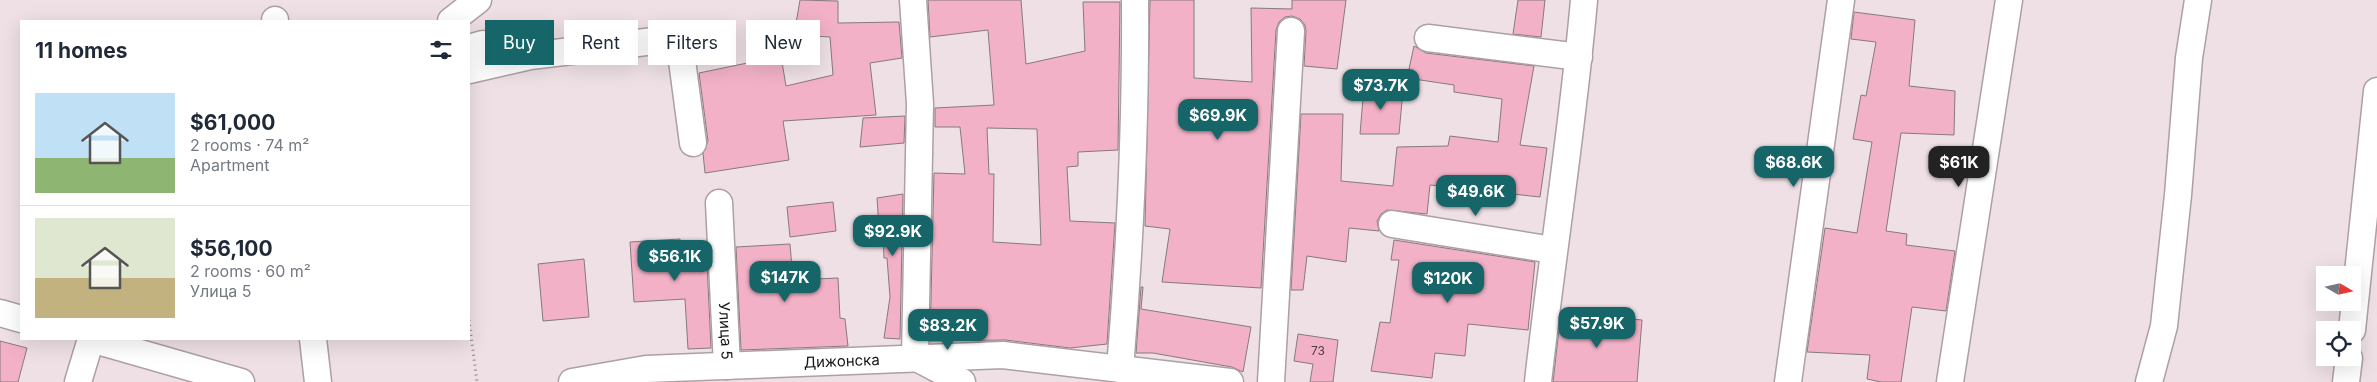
<!DOCTYPE html>
<meta charset="utf-8">
<style>
body{margin:0;font-family:Inter,sans-serif;background:#f6f6f7;color:#1f2937;height:100vh;display:flex;flex-direction:column;font-size:19px;white-space:nowrap}
*{box-sizing:border-box;margin:0}
p{font-size:16px;color:#747a83}
.icon{flex:none;width:28px;height:28px;fill:none;stroke:currentColor;stroke-width:2;stroke-linecap:round;stroke-linejoin:round}
.map{position:relative;flex:1;overflow:hidden}
.details{position:absolute;left:20px;top:20px;width:450px;height:320px;display:flex;flex-direction:column;background:#fff;border-radius:0px;box-shadow:0 5px 20px #0002}
.details>*{flex:none}
.top-card{position:absolute;left:485px;top:20px;width:475px;height:45px;display:flex;gap:10px}
.needle{width:32px;rotate:99deg}
.tools{position:absolute;left:2316px;top:266px;display:grid;gap:10px}
.tools a{display:grid;place-items:center;width:45px;height:45px;border-radius:0px;background:#fff;box-shadow:0 5px 20px #0002;font-size:25px}
.price{position:absolute;translate:-50% -42px;padding:0 11px;border-radius:10px;background:#166569;color:#fff;font-size:16px;line-height:32px;filter:drop-shadow(0 1px 2px #0008)}
.price::after{content:'';position:absolute;left:50%;top:30px;width:15px;height:11px;margin-left:-8px;background:inherit;clip-path:polygon(0 0,100% 0,50% 100%)}
.price.on{background:#222;color:#fff}
ul{padding:0;list-style:none}
li{display:flex;align-items:center;gap:15px;height:125px;padding:0 15px}
li+li{border-top:1px solid #e0e1e3}
li span{display:grid;place-items:center;flex:none;width:140px;height:100px;border-radius:0px;color:#555}
li>.icon{margin-inline-start:auto}
span .icon{width:60px;height:60px;fill:#fffc;stroke-width:1}
li b{font-size:21px}
h2{display:flex;justify-content:space-between;align-items:center;height:60px;padding:0 15px;font-size:21px}
.tag{padding:0 18px;border-radius:0px;background:#fff;box-shadow:0 5px 20px #0002;font-size:18px;line-height:45px}
.tag.on{background:#166569;color:#fff}
.map>svg:first-child{display:block}
.building{fill:#f2b1c6;stroke:#867a7d;fill-rule:evenodd}
.lines{fill:none;stroke-linecap:round;stroke-linejoin:round}
.street-casing{stroke:#ada0a4;stroke-width:29}
.path{stroke:#8d8386;stroke-width:3;stroke-dasharray:1 4;stroke-linecap:butt}
.street{stroke:#fff;stroke-width:26}
.labels{text-anchor:middle;stroke-width:4;stroke-linejoin:round;paint-order:stroke}
.number-label{font-size:12px;fill:#4f3b42}
.street-label{font-size:15px;fill:#191416;stroke:#fff}
</style>
<div class="map">
<svg width="2377" height="382" viewBox="0 0 2377 382">
<rect width="100%" height="100%" fill="#eee0e4"/>
<!-- building -->
<g class="building">
<polygon points="800,0 838,1 838,23 899,22 902,58 870,63 876,115 783,121 789,160 705,173 703,153 708,141 699,73 781,56 786,86 833,75 830,37 794,35"/>
<path d="M 928,0 L 1021,0 L 1026,64 L 1085,51 L 1083,2 L 1120,2 L 1118,150 L 1078,152 L 1078,166 L 1067,167 L 1070,221 L 1115,223 L 1107,344 L 1070,348 L 1005,340 L 930,341 L 934,173 L 965,174 L 960,127 L 935,127 L 935,108 L 994,105 L 988,30 L 930,37 ZM 987,128 L 1037,129 L 1041,245 L 993,242 L 994,174 L 989,174 Z"/>
<polygon points="1150,0 1194,0 1194,78 1252,82 1251,8 1292,9 1292,0 1346,0 1337,69 1304,66 1306,31 1305,25 1300,19 1292,16 1285,17 1279,22 1276,30 1261,288 1162,282 1170,229 1145,226"/>
<polygon points="1518,0 1545,0 1541,37 1513,34"/>
<polygon points="1854,12 1915,20 1909,86 1955,91 1954,135 1901,133 1886,231 1907,234 1906,245 1955,251 1946,311 1912,307 1901,382 1881,382 1867,379 1870,355 1807,352 1825,228 1857,233 1872,142 1853,139 1861,95 1866,96 1876,42 1851,39"/>
<polygon points="1414,46 1426,53 1534,66 1520,145 1547,148 1540,197 1430,185 1427,214 1387,210 1381,214 1377,221 1379,231 1349,228 1346,262 1307,256 1303,290 1291,290 1301,114 1343,114 1341,181 1393,186 1397,147 1448,146 1450,136 1498,142 1502,99 1454,92 1454,85 1407,78"/>
<polygon points="1364,86 1403,90 1399,134 1360,134"/>
<polygon points="905,116 904,143 860,147 863,118"/>
<polygon points="903,194 900,339 884,338 890,297 887,258 884,258 883,229 879,229 877,198"/>
<polygon points="833,202 836,231 790,237 787,207"/>
<polygon points="680,239 680,244 706,242 711,348 688,349 685,299 634,302 630,242"/>
<polygon points="1394,240 1535,262 1528,330 1468,324 1465,356 1435,353 1432,378 1371,371 1380,322 1390,323 1399,260 1391,260"/>
<polygon points="790,244 793,280 838,278 840,318 845,319 848,346 741,350 736,247"/>
<polygon points="584,259 589,317 543,321 538,264"/>
<polygon points="1141,287 1143,287 1141,309 1251,327 1243,372 1232,367 1153,353 1136,353"/>
<polygon points="1561,312 1642,320 1637,382 1553,382"/>
<polygon points="1298,334 1338,340 1333,382 1310,382 1313,364 1294,361"/>
<polygon points="0,341 27,348 18,382 0,382"/>
</g>
<g class="lines">
<!-- street casing -->
<g class="street-casing">
<g id="street">
<polyline points="913,0 920,104 915,357 962,382"/>
<polyline points="275,20 275,21"/>
<polyline points="451,21 478,0"/>
<polyline points="1428,38 1579,57"/>
<polyline points="469,48 483,44"/>
<polyline points="469,70 530,56 679,38 693,143"/>
<path id="s1" d="M 719,203 L 727,366"/>
<polyline points="1392,224 1553,250"/>
<polyline points="0,313 21,319"/>
<polyline points="2352,330 2377,91"/>
<polyline points="91,339 241,382"/>
<polyline points="313,339 318,382"/>
<path d="M 1120,369 C 1130,246 1136,123 1135,0"/>
<polyline points="78,382 91,339"/>
<path id="s2" d="M 572,382 L 646,369 L 1003,355 L 1230,382"/>
<polyline points="1271,382 1291,31"/>
<path d="M 1538,382 C 1552,255 1573,127 1584,0"/>
<polyline points="1788,382 1841,0"/>
<polyline points="1950,382 2009,0"/>
<polyline points="2149,382 2164,326 2178,195 2189,58 2198,0"/>
<polyline points="2346,382 2349,358"/>
</g>
</g>
<!-- path -->
<polyline class="path" points="469,320 477,382"/>
<!-- street -->
<use href="#street" class="street"/>
</g>
<g class="labels">
<!-- number labels -->
<g class="number-label">
<text x="1318" y="355">73</text>
</g>
<!-- street labels -->
<g class="street-label">
<text dy="5" stroke="none"><textPath href="#s1" startOffset="128">Улица 5</textPath></text>
<text dy="5" stroke="none"><textPath href="#s2" startOffset="271">Дижонска</textPath></text>
</g>
</g>
</svg>
<div class="tools">
<a><svg class="needle" viewBox="-14 -14 28 28"><path d="M0-13l5 13h-10z" fill="#e53935"/><path d="M0 13l5-13h-10z" fill="#747a83"/></svg></a>
<a><svg class="icon" aria-label="locate" viewBox="0 0 24 24"><circle cx="12" cy="12" r="6"/><path d="M12 2v4M12 18v4M2 12h4M18 12h4"/></svg></a>
</div>
<b class="price" style="left:1381px;top:111px">$73.7K</b>
<b class="price" style="left:1218px;top:141px">$69.9K</b>
<b class="price" style="left:1794px;top:188px">$68.6K</b>
<b class="price on" style="left:1959px;top:188px">$61K</b>
<b class="price" style="left:1476px;top:217px">$49.6K</b>
<b class="price" style="left:893px;top:257px">$92.9K</b>
<b class="price" style="left:675px;top:282px">$56.1K</b>
<b class="price" style="left:785px;top:303px">$147K</b>
<b class="price" style="left:1448px;top:304px">$120K</b>
<b class="price" style="left:1597px;top:349px">$57.9K</b>
<b class="price" style="left:948px;top:351px">$83.2K</b>
<div class="top-card">
<a class="tag on">Buy</a>
<a class="tag">Rent</a>
<a class="tag">Filters</a>
<a class="tag">New</a>
</div>
<section class="details">
<h2>11 homes<svg class="icon" aria-label="filters" viewBox="0 0 24 24"><path d="M4 7h16M4 17h16"/><circle cx="9" cy="7" r="2"/><circle cx="15" cy="17" r="2"/></svg></h2>
<ul>
<li><span style="background:linear-gradient(#bfe0f5 65%,#8fb573 0)"><svg class="icon" aria-label="home" viewBox="0 0 24 24"><path d="M3 11l9-7 9 7M6 9v11h12V9"/></svg></span><div><b>$61,000</b><p>2 rooms · 74 m²</p><p>Apartment</p></div></li>
<li><span style="background:linear-gradient(#dfe7d0 60%,#c2b280 0)"><svg class="icon" aria-label="home" viewBox="0 0 24 24"><path d="M3 11l9-7 9 7M6 9v11h12V9"/></svg></span><div><b>$56,100</b><p>2 rooms · 60 m²</p><p>Улица 5</p></div></li>
</ul>
</section>
</div>
